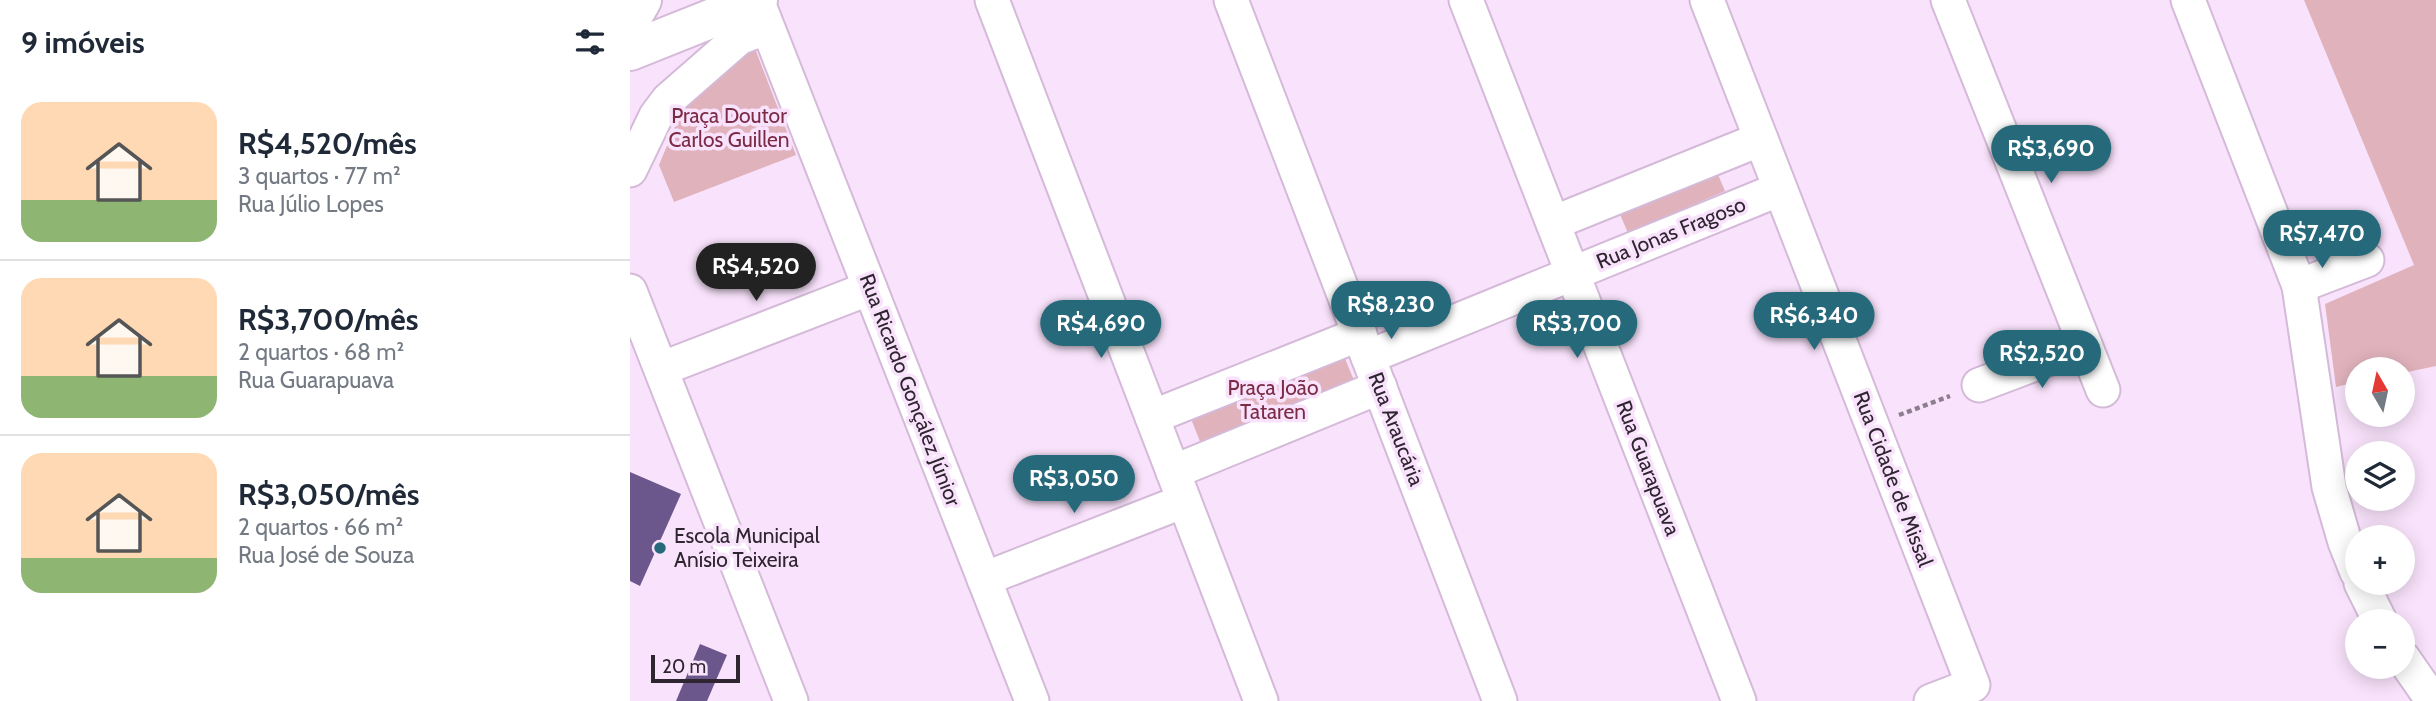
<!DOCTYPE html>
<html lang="pt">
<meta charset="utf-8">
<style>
body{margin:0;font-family:Cabin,sans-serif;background:#f6f6f7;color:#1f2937;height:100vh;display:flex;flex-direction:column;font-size:26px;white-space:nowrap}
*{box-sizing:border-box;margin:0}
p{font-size:23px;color:#747a83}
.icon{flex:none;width:38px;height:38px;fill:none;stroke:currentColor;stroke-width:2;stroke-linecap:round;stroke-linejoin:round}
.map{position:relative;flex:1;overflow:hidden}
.side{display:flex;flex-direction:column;background:#fff;width:630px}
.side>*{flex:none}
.needle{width:46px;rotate:351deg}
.fabs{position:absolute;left:1715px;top:357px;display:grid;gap:14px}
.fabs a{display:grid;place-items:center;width:70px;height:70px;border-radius:50%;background:#fff;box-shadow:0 4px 18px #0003;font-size:35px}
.scale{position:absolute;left:21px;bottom:18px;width:89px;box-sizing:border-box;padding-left:7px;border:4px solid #2f2530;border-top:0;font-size:19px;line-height:24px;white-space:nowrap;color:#2f2530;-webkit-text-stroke:5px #f9e3fc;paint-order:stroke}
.price{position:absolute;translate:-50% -60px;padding:0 16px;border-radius:24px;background:#26697b;color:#fff;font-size:23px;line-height:46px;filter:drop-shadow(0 2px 4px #0008)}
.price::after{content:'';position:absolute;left:50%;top:42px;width:21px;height:16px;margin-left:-10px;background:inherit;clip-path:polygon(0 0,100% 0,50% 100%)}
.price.selected{background:#222;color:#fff}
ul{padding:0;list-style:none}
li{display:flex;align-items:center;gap:21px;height:175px;padding:0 21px}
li+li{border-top:2px solid #e0e1e3}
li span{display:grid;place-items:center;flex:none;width:196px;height:140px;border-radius:21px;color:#555}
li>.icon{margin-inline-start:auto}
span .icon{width:84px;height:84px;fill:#fffc;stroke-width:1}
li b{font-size:30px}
h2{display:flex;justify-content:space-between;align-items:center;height:84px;padding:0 21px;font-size:30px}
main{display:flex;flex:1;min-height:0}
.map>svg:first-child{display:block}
.green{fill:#e0b2bc}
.building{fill:#6c578c}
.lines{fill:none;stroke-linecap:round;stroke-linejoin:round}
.street-casing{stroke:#d4bad8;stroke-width:37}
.secondary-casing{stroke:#d4bad8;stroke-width:42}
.path{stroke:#8d7e8f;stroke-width:4.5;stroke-dasharray:5 3.5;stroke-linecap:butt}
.street{stroke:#fff;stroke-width:33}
.secondary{stroke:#fff;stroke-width:38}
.poi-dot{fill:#26697b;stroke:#f9e3fc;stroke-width:2.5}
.labels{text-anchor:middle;stroke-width:7;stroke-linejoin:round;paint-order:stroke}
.park-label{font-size:21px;fill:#7c2b45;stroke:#f9e3fc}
.street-label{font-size:21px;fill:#2f2530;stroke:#f9e3fc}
.poi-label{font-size:21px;fill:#2f2530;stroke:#f9e3fc;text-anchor:start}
</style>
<main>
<section class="side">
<h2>9 imóveis<svg class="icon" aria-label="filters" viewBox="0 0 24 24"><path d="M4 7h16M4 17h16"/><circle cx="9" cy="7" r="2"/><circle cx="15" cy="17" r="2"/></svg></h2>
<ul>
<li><span style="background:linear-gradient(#ffd9b3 70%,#8fb573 0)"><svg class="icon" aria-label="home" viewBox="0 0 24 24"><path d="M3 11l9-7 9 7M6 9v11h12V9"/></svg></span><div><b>R$4,520/mês</b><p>3 quartos · 77 m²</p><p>Rua Júlio Lopes</p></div></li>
<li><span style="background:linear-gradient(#ffd9b3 70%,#8fb573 0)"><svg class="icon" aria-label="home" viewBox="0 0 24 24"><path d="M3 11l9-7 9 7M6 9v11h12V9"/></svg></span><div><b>R$3,700/mês</b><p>2 quartos · 68 m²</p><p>Rua Guarapuava</p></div></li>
<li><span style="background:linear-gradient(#ffd9b3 75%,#8fb573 0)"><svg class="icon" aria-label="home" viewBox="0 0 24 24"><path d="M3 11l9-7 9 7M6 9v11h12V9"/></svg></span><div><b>R$3,050/mês</b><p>2 quartos · 66 m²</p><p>Rua José de Souza</p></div></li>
</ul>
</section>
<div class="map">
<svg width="1806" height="701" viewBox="0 0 1806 701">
<rect width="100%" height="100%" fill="#f9e3fc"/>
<!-- green -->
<g class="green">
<polygon points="1674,0 1806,0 1806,366 1773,373 1773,369 1727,369 1727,382 1706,387 1695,304 1784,265"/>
<polygon points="124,46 166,155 44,202 29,165 56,100"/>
<polygon points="1086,170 1095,191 998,233 989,212"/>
<polygon points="711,349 728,390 574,452 558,411"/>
</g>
<!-- building -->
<g class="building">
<polygon points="0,472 51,494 10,586 0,581"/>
<polygon points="70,644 97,655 77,701 46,701"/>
</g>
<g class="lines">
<!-- street casing -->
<g class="street-casing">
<g id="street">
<polyline points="127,0 402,701"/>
<polyline points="362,0 631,701"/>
<polyline points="601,0 870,701"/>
<polyline points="836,0 1109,701"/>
<polyline points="1077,0 1343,685 1301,701"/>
<polyline points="1318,0 1473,390"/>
<polyline points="1558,0 1669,286 1699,487 1715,542 1727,572"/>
<polyline points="0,170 26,116 38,100 109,38 137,27"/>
<polyline points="923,223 1131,139"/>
<polyline points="1669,286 1737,260"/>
<polyline points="0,291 161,701"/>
<polyline points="738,357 1150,189"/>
<polyline points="31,369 240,288"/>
<polyline points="1349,385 1455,345"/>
<polyline points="522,417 730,334"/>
<polyline points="543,472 750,387"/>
<polyline points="354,579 554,501"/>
<polyline points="1731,583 1750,621"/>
<polyline points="1773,658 1803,701"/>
</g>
</g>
<!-- secondary casing -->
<g class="secondary-casing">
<g id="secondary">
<polyline points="0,21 12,0"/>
<polyline points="0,51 128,0"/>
</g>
</g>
<!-- path -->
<polyline class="path" points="1269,415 1320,396"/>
<!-- street -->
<use href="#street" class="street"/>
<!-- secondary -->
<use href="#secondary" class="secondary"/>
</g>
<!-- markers -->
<circle class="poi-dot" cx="30" cy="548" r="7"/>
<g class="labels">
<!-- park labels -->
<g class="park-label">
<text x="99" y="123">Praça Doutor<tspan x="99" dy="24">Carlos Guillen</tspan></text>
<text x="643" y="395">Praça João<tspan x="643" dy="24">Tataren</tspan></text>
</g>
<!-- street labels -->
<g class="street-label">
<text transform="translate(1041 233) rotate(-22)" y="7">Rua Jonas Fragoso</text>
<text transform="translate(280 390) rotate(69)" y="7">Rua Ricardo Gonçález Júnior</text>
<text transform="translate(766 429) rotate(69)" y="7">Rua Araucária</text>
<text transform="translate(1018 468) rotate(69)" y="7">Rua Guarapuava</text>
<text transform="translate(1263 479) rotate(69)" y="7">Rua Cidade de Missal</text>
</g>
<!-- poi labels -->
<g class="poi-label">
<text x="44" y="543">Escola Municipal<tspan x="44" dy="24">Anísio Teixeira</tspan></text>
</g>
</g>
</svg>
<div class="fabs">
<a><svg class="needle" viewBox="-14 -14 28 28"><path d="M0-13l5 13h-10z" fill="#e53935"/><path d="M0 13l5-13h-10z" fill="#747a83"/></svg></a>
<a><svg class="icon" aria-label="layers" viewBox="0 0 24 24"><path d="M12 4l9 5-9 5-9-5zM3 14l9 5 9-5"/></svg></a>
<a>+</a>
<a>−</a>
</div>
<div class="scale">20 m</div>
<b class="price" style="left:1421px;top:185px">R$3,690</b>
<b class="price" style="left:1692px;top:270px">R$7,470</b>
<b class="price selected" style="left:126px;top:303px">R$4,520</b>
<b class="price" style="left:761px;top:341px">R$8,230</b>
<b class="price" style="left:1184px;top:352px">R$6,340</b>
<b class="price" style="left:471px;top:360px">R$4,690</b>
<b class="price" style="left:947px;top:360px">R$3,700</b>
<b class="price" style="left:1412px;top:390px">R$2,520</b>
<b class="price" style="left:444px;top:515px">R$3,050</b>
</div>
</main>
